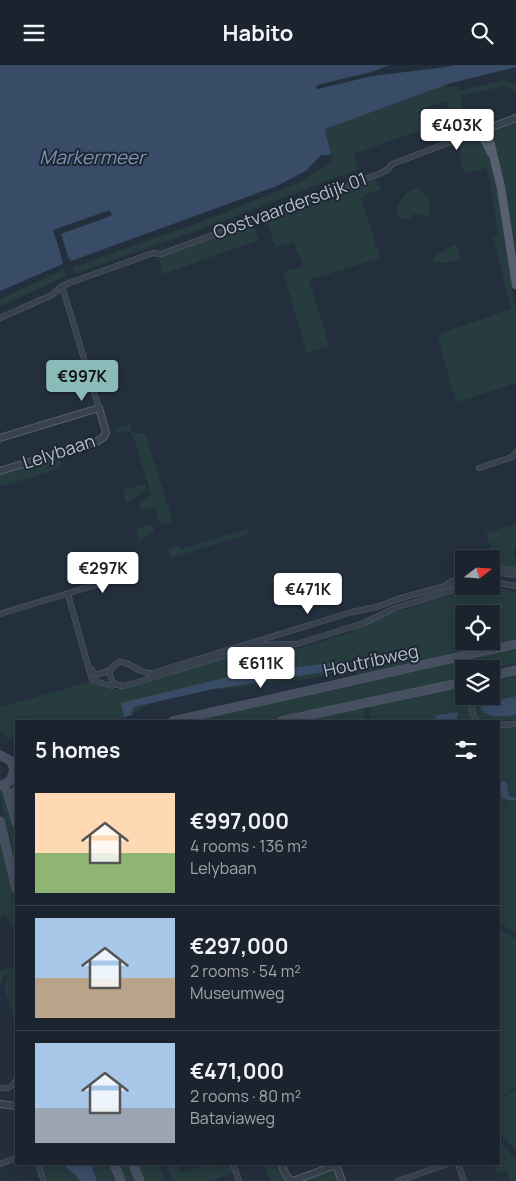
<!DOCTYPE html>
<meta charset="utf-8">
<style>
body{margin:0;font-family:Manrope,sans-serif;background:#282f3a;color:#f1f3f6;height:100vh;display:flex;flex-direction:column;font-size:19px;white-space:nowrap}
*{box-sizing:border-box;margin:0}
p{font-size:16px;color:#a0a4aa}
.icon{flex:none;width:28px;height:28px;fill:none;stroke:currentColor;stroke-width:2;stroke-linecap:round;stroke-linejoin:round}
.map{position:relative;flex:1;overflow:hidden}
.drawer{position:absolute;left:15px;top:655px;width:485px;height:445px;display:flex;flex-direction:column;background:#1b232e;border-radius:0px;box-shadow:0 2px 12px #0003,0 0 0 1px #39404a}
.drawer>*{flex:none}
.needle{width:32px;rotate:73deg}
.buttons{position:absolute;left:455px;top:485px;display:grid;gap:10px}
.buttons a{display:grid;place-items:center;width:45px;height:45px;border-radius:0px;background:#1b232e;box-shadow:0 2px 12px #0003,0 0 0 1px #39404a;font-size:25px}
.price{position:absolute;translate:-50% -42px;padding:0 11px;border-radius:5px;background:#fff;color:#222;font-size:16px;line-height:32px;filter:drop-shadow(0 1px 2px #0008)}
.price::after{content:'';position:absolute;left:50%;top:30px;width:15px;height:11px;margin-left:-8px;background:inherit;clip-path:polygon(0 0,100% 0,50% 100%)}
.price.selected{background:#8bbbb9;color:#111}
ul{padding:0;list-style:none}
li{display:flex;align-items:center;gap:15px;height:125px;padding:0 20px}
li+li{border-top:1px solid #39404a}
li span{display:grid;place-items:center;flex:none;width:140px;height:100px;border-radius:0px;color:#555}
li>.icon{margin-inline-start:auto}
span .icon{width:60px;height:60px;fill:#fffc;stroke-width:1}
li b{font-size:21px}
h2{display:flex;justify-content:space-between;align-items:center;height:60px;padding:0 20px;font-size:21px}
header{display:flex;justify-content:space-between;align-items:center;height:65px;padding:0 20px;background:#1b232e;font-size:22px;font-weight:700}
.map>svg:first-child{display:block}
.green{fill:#263c3f;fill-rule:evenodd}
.water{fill:#394c67}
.pier{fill:#242f3e}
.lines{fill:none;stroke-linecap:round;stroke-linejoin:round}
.minor-casing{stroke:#565f6c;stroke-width:6}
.tertiary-casing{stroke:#565f6c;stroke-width:8}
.secondary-casing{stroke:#565f6c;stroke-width:9}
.primary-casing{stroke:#414a57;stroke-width:9}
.minor{stroke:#38414e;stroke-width:5}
.tertiary{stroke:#38414e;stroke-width:6}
.secondary{stroke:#465061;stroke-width:8}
.primary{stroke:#56606e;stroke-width:8}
.labels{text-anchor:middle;stroke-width:4;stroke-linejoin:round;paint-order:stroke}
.street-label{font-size:18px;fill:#b4bcc9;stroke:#1d2633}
.water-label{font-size:19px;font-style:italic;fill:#7c92b1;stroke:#1d2633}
</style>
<header><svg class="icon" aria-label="menu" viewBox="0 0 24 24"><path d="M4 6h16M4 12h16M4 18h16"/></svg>Habito<svg class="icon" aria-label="search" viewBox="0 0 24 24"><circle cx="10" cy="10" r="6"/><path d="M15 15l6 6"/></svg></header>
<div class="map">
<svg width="516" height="1116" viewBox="0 0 516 1116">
<rect width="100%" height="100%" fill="#242f3e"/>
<!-- green -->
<g class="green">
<polygon points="504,15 516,20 516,26 504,21 460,31 469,63 456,68 447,36 423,43 428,63 353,89 358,104 237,151 75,209 73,203 118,186 211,153 300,117 333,96 324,64 445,20 447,23 457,20 459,26"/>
<polygon points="516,58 516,199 491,75 494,65"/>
<polygon points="472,71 481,76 488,90 495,113 516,248 516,318 456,337 437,270 511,244 493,172 498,171 490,117 486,103 464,108 460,93 461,75"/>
<polygon points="374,114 381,124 366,129 361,134 380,193 309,215 329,281 307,288 283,207 303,201 294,177 276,182 265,152"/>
<path d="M 417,123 L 430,133 L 429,152 L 414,149 L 409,155 L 398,152 L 396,144 C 402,133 404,128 417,123 Z"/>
<polygon points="253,157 259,175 163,209 159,193 163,190"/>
<polygon points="455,179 458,183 460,196 441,198 433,196 436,190"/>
<polygon points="64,204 66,211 0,242 0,234"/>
<polygon points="130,359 132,367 134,367 135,369 145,368 173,457 160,459 155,442 141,446 139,439 151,429 133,371 130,366 115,367 114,363"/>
<polygon points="59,392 62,403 0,422 0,410"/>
<polygon points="145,419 147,424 126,438 123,425"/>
<polygon points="152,459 154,466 139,476 136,464"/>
<polygon points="516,459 516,483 514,483 514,492 516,491 516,503 508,500 496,500 486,468"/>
<polygon points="248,464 249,469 171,493 168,484 180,480 181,484"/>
<path d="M 483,521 C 494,523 508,522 516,529 L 516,575 L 357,611 L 354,601 L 326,611 L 216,625 L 205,622 L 148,640 L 122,654 L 100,656 L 16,656 L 16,673 L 9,674 L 0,664 L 0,642 L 89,617 L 114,625 L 263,582 L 298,584 L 352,567 L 352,565 L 392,548 ZM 493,543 L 491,576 L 464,576 L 464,549 L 491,550 Z"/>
<polygon points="516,583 516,598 491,604 468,604 467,597 470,594"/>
<path d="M 456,594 C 461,596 461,607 462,613 L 459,614 L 265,656 L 191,656 L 295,632 L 428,604 Z"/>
<polygon points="516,607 516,631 483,639 488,651 516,650 516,655 491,656 480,655 475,646 472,631 491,631 491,614"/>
<polygon points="456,621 464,624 464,631 467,631 470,648 474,656 456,656 457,647 438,650 434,656 371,656 368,640"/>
<polygon points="363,642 366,656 298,656"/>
<polygon points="499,662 516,662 516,733 509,731 507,718 505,716 499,717"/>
<polygon points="4,724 16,763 16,809 4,757 0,725"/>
<polygon points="499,726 506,736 516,735 516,869 499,858"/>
<polygon points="0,772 16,845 15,846 16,851 15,852 16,862 13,863 6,849 0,851"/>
<polygon points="499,863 516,874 516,1021 499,1034"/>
<polygon points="16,901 16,952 14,952 5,925 8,909 3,912 0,918 0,906"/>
<polygon points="516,1023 516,1086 499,1066 499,1035"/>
<polygon points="499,1075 516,1095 516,1116 510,1116 506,1105 497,1109 493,1099 499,1099"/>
<path d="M 42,1099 L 63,1099 C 68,1106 76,1108 80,1116 L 48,1116 Z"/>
<polygon points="91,1099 111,1099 118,1116 97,1116"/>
<polygon points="118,1099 130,1099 137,1116 125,1116"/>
<polygon points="137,1099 159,1099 165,1116 144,1116"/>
<polygon points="166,1099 179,1099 179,1104 181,1108 207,1099 216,1099 218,1103 230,1099 233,1108 212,1116 172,1116"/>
<path d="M 264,1099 L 277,1099 C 279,1105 281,1114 288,1116 L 270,1116 Z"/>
<polygon points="335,1102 340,1116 296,1116"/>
</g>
<!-- water -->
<g class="water">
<polygon points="0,0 390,0 371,7 317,20 316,23 318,24 372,11 447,2 455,0 516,0 516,2 451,18 325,64 331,90 321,90 307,105 277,121 71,196 69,192 62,194 63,199 0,226"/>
<polygon points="499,538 502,540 497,564 491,567 491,550 496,539"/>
<polygon points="342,596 347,600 344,603 338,605 213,624 134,642 132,644 132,650 124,652 121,638 228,612"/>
<path d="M 516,631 L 516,650 C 504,651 487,655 481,643 L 483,639 Z"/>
<polygon points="458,647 456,656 434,656 437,650"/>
<path d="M 505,716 L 507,718 L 509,731 L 516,733 L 516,735 C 501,736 499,732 499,717 Z"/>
<path d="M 63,1099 L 91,1099 L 97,1116 L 80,1116 C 76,1108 68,1106 63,1099 Z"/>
</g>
<!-- pier -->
<polygon class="pier" points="110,145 112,150 108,152 61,169 68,192 62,194 53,165"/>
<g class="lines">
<!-- minor casing -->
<g class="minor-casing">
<g id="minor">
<polyline points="62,221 99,343"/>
<polyline points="0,253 52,230 62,221 72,217 153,188 161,189 379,109 387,105 392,99 480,66"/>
<polyline points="479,403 512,392 516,387"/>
<polyline points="491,504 501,503 516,506"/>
<polyline points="491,508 502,508 516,510"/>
<path d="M 464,516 L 401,533 L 377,542 L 352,547 L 153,608 C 137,609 133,597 119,597 L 111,603 C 108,613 113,621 124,621 L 260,580 L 297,579 L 364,558 L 395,543 L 468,521"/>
<polyline points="491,517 516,521"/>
<polyline points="448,518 464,512"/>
<polyline points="68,529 92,615 112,621 115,619"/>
<polyline points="0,549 132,509"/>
<polyline points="461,592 464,604"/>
<polyline points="89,602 97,610 110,605"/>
<polyline points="469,631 473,649 477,656"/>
<polyline points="499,660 516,659"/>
<path d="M 0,1023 C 8,1024 12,1023 16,1015"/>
<polyline points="0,1099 16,1093"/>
<polyline points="38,1099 44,1116"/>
<polyline points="233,1099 239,1116"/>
<polyline points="458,1099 464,1116"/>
<polyline points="398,1116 447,1099"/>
</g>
</g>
<!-- tertiary casing -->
<g class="tertiary-casing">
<g id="tertiary">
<polyline points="484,65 516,53"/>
<polyline points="0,373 99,343 106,367 104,372 96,377 0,406"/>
<polyline points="0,1039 16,1041"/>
<path d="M 281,1099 C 284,1106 286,1113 293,1116 L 336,1100 L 342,1116"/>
</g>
</g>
<!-- secondary casing -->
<g class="secondary-casing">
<g id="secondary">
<polyline points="491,611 516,605"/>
<polyline points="173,656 516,579"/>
<polyline points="281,656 464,617"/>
<polyline points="0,690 11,696 14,706 10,716 0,721"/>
<polyline points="5,720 16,757"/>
<polyline points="16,725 15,732 16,741"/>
<polyline points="0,756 16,824"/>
<polyline points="114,1099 121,1116"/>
<polyline points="133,1099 140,1116"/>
</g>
</g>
<!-- primary casing -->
<g class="primary-casing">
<g id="primary">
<polyline points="487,64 501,123 516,220"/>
<polyline points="480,66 491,88"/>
</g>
</g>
<!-- minor -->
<use href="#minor" class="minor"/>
<!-- tertiary -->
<use href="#tertiary" class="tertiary"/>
<!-- secondary -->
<use href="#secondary" class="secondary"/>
<!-- primary -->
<use href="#primary" class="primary"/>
</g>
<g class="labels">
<!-- street labels -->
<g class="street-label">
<text transform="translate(290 141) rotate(-20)" y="6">Oostvaardersdijk 01</text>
<text transform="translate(59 387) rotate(-18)" y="6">Lelybaan</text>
<text transform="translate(371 596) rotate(-12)" y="6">Houtribweg</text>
</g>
<!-- water labels -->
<g class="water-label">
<text x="92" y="99">Markermeer</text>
</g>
</g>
</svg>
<div class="buttons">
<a><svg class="needle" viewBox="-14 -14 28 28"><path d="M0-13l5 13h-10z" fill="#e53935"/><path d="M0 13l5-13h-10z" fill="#a0a4aa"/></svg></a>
<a><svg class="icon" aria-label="locate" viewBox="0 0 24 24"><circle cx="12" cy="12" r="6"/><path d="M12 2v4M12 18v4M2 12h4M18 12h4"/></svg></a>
<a><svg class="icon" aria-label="layers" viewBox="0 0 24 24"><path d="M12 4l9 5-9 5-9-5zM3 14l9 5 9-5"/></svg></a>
</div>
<b class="price" style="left:457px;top:86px">€403K</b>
<b class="price selected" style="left:82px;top:337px">€997K</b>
<b class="price" style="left:103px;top:529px">€297K</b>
<b class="price" style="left:308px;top:550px">€471K</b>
<b class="price" style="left:261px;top:624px">€611K</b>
<section class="drawer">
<h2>5 homes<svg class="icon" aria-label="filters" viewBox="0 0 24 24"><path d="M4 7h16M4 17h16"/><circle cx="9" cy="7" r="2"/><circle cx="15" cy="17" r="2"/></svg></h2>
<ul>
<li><span style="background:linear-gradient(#ffd9b3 60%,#8fb573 0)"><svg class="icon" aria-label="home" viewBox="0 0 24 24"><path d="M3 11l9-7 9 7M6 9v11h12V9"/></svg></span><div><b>€997,000</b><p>4 rooms · 136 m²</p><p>Lelybaan</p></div></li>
<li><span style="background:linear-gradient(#a9c7e8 60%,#b9a48a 0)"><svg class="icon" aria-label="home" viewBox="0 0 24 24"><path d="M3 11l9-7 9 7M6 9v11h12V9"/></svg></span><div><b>€297,000</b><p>2 rooms · 54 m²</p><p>Museumweg</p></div></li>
<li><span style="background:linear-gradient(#a9c7e8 65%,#9aa5b1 0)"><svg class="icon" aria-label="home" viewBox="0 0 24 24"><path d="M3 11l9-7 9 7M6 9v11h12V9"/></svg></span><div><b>€471,000</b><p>2 rooms · 80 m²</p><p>Bataviaweg</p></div></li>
</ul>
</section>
</div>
